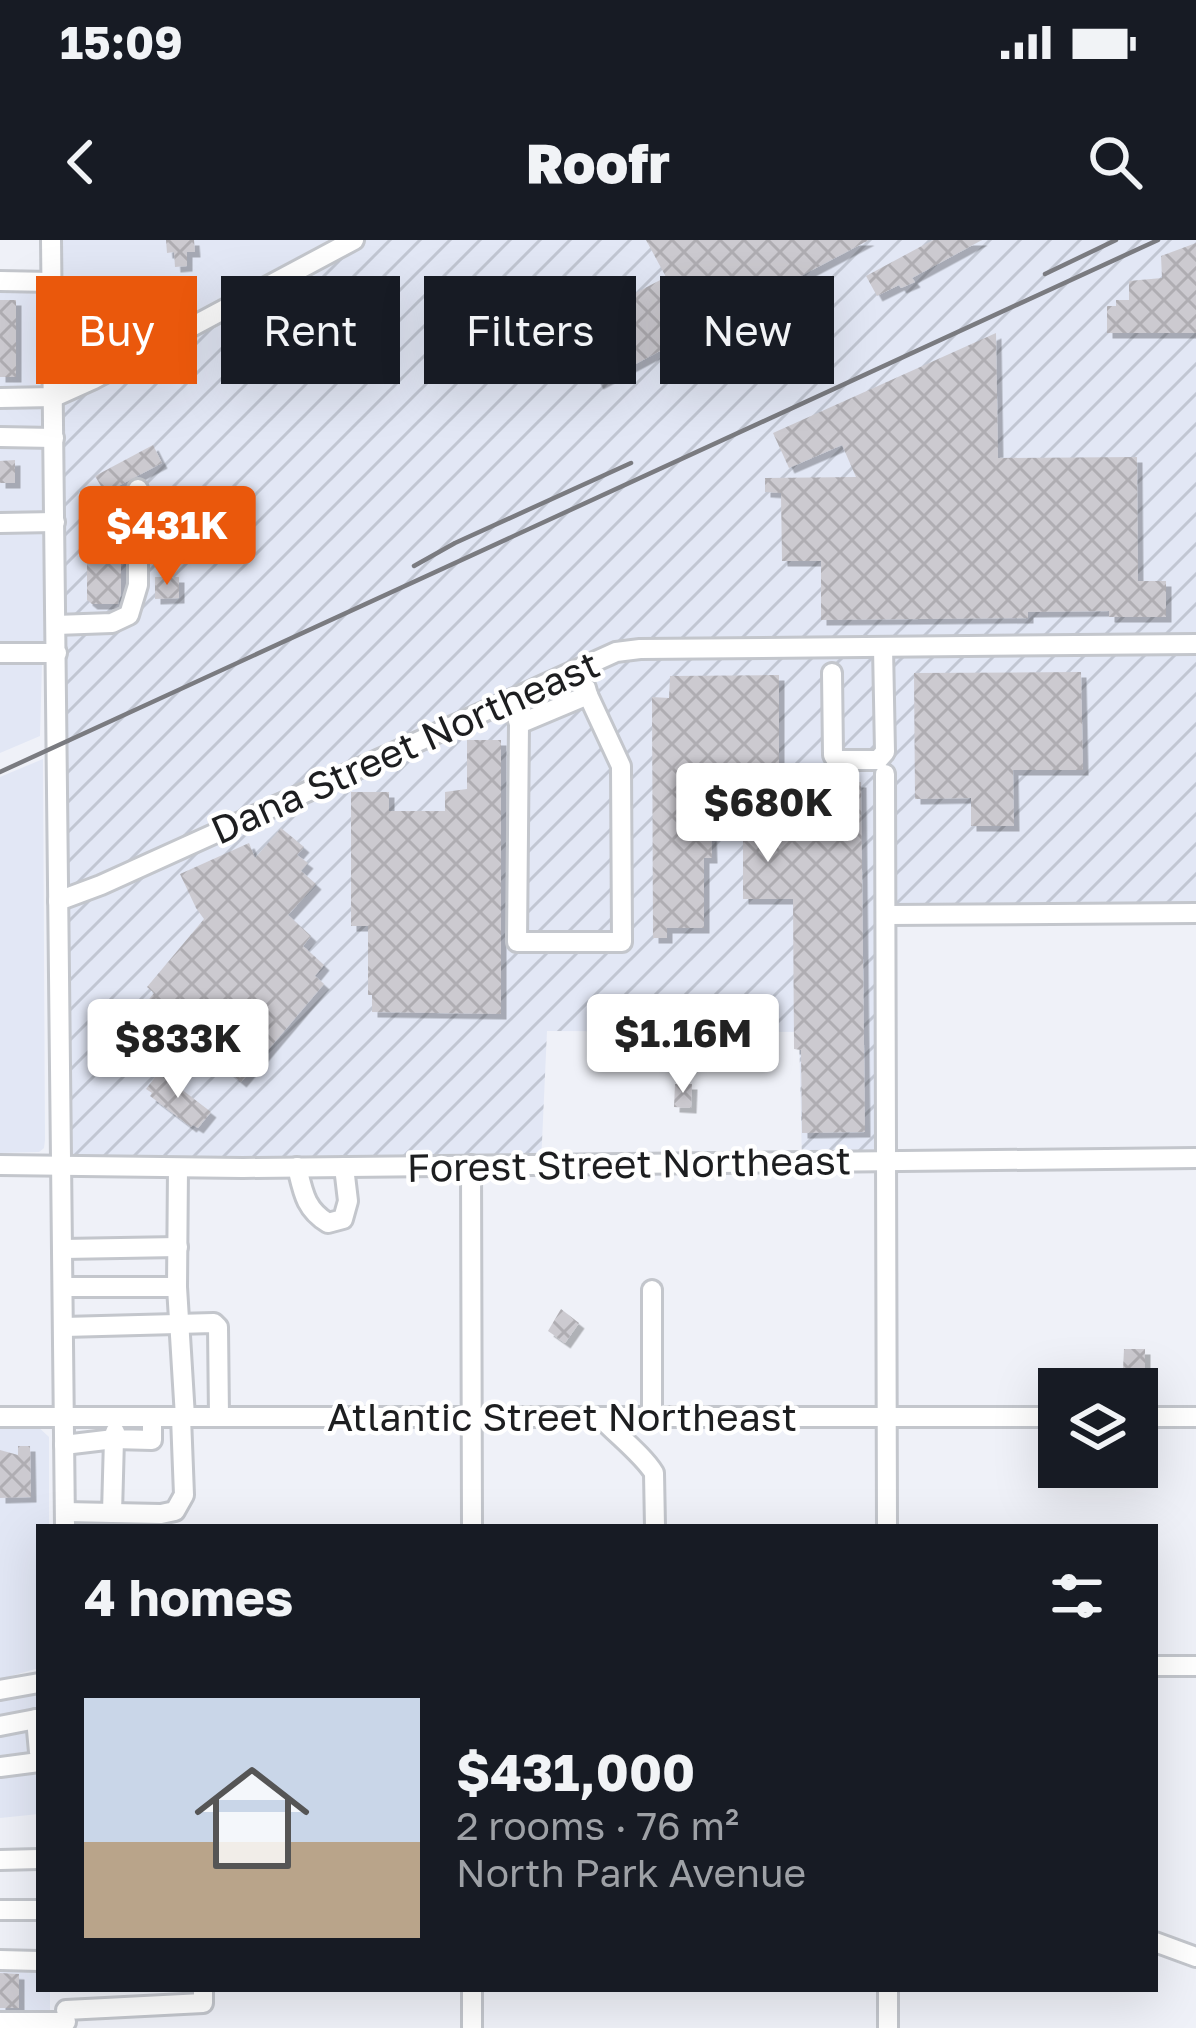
<!DOCTYPE html>
<meta charset="utf-8">
<style>
body{margin:0;font-family:"Golos Text",sans-serif;background:#20242c;color:#f1f3f6;height:100vh;display:flex;flex-direction:column;font-size:45px;white-space:nowrap}
*{box-sizing:border-box;margin:0}
p{font-size:39px;color:#9ea1a6}
.icon{flex:none;width:66px;height:66px;fill:none;stroke:currentColor;stroke-width:2;stroke-linecap:round;stroke-linejoin:round}
.map{position:relative;flex:1;overflow:hidden}
.sheet{position:absolute;left:36px;top:1284px;width:1122px;height:468px;display:flex;flex-direction:column;background:#171b24;border-radius:0px;box-shadow:0 12px 48px #0002}
.sheet>*{flex:none}
.guide{position:absolute;left:36px;top:36px;width:1125px;height:108px;display:flex;gap:24px}
.fabs{position:absolute;left:1038px;top:1128px;display:grid;gap:24px}
.fabs a{display:grid;place-items:center;width:120px;height:120px;border-radius:0px;background:#171b24;box-shadow:0 12px 48px #0002;font-size:60px}
.price{position:absolute;translate:-50% -102px;padding:0 27px;border-radius:12px;background:#fff;color:#222;font-size:39px;line-height:78px;filter:drop-shadow(0 3px 6px #0008)}
.price::after{content:'';position:absolute;left:50%;top:72px;width:36px;height:27px;margin-left:-18px;background:inherit;clip-path:polygon(0 0,100% 0,50% 100%)}
.price.selected{background:#ea580c;color:#fff}
ul{padding:0;list-style:none}
li{display:flex;align-items:center;gap:36px;height:300px;padding:0 48px}
li+li{border-top:3px solid #363941}
li span{display:grid;place-items:center;flex:none;width:336px;height:240px;border-radius:0px;color:#555}
li>.icon{margin-inline-start:auto}
span .icon{width:144px;height:144px;fill:#fffc;stroke-width:1}
li b{font-size:51px}
h2{display:flex;justify-content:space-between;align-items:center;height:144px;padding:0 48px;font-size:51px}
.tag{padding:0 42px;border-radius:0px;background:#171b24;box-shadow:0 12px 48px #0002;font-size:42px;line-height:108px}
.tag.selected{background:#ea580c;color:#fff}
.status{display:flex;justify-content:space-between;align-items:center;height:84px;padding:0 60px;background:#171b24;direction:ltr}
.status svg{height:33px;fill:currentColor}
header{display:flex;justify-content:space-between;align-items:center;height:156px;padding:0 48px;background:#171b24;font-size:54px;font-weight:800}
.map>svg:first-child{display:block}
.built{fill:#e2e7f5}
.industrial{fill:url(#industrial-furrows)}
.building{fill:url(#building-cross-hatch);filter:url(#shadow)}
.lines{fill:none;stroke-linecap:round;stroke-linejoin:round}
.minor-casing{stroke:#c3c6cc;stroke-width:24}
.minor{stroke:#fff;stroke-width:18}
.rail{stroke:#7a7b80;stroke-width:4.5}
.labels{text-anchor:middle;stroke-width:9;stroke-linejoin:round;paint-order:stroke}
.street-label{font-size:39px;fill:#1d1e20;stroke:#fff}
</style>
<div class="status"><b>15:09</b><svg viewBox="0 0 49 12"><path d="M0 12V9h3v3zM5 12V6h3v6zM10 12V3h3v9zM15 12V0h3v12zM26 1h20v11H26zM47 4h2v5h-2z"/></svg></div>
<header><svg class="icon" aria-label="back" viewBox="0 0 24 24"><path d="M15 5l-7 7 7 7"/></svg>Roofr<svg class="icon" aria-label="search" viewBox="0 0 24 24"><circle cx="10" cy="10" r="6"/><path d="M15 15l6 6"/></svg></header>
<div class="map">
<svg width="1196" height="1788" viewBox="0 0 1196 1788">
<defs>
<pattern id="industrial-furrows" width="10" height="10" patternUnits="userSpaceOnUse" patternTransform="scale(3)"><rect width="10" height="10" fill="#e2e7f5"/><path d="M-1 1l2-2M0 10L10 0M9 11l2-2" fill="none" stroke="#c1c6d2"/></pattern>
<pattern id="building-cross-hatch" width="8" height="8" patternUnits="userSpaceOnUse" patternTransform="scale(3)"><rect width="8" height="8" fill="#cccad0"/><path d="M0 0l8 8M0 8l8-8" fill="none" stroke="#afadb2"/></pattern>
<filter id="shadow"><feDropShadow dx="5.5" dy="5.5" stdDeviation="0" flood-color="#0004"/></filter>
</defs>
<rect width="100%" height="100%" fill="#eff1f8"/>
<!-- built -->
<g class="built">
<polygon points="61,0 329,0 95,126 80,130 66,122 63,105"/>
<polygon points="0,52 39,53 44,404 0,404"/>
<polygon points="0,422 42,423 40,496 0,513"/>
<polygon points="43,519 45,900 44,908 39,912 0,913 0,537"/>
<polygon points="0,1185 36,1185 49,1197 49,1287 39,1287 39,1428 0,1439"/>
<polygon points="39,1450 39,1574 0,1578 0,1456"/>
<polygon points="0,1710 39,1710 39,1749 50,1749 50,1788 0,1788"/>
</g>
<!-- industrial -->
<polygon class="industrial" points="354,0 1196,0 1196,673 887,675 886,921 802,922 799,792 547,791 541,924 62,927 54,157"/>
<!-- building -->
<g class="building">
<polygon points="166,0 194,0 195,12 187,12 187,26 175,27 174,12 167,13"/>
<polygon points="646,0 869,0 712,83 718,93 702,101 704,104 687,113 684,108 679,110 675,103 598,144 569,88 666,37"/>
<polygon points="933,0 982,0 912,38 915,42 901,48 899,45 877,56 866,36"/>
<polygon points="1196,3 1196,93 1107,93 1107,66 1116,66 1116,60 1129,60 1129,41 1162,38 1161,16"/>
<rect x="0" y="60" width="16" height="77"/>
<polygon points="996,93 998,218 1137,217 1138,341 1166,341 1166,377 1109,377 1109,371 1028,372 1028,378 821,380 821,321 782,321 781,253 765,252 765,238 856,237 842,205 789,228 773,193"/>
<polygon points="153,205 162,223 105,253 95,236"/>
<polygon points="15,220 15,243 0,243 0,221"/>
<polygon points="91,273 121,273 121,353 118,364 92,364 87,360 87,296 91,296"/>
<polygon points="155,337 179,337 179,358 155,359"/>
<polygon points="1081,432 1083,530 1013,530 1014,586 971,586 971,558 915,559 914,433"/>
<polygon points="779,435 779,533 820,533 820,542 861,542 865,892 802,893 801,810 794,809 793,659 743,659 743,587 711,587 712,618 704,618 704,688 667,688 667,698 653,698 652,457 669,458 670,436"/>
<polygon points="467,500 501,500 501,774 372,772 372,755 368,755 368,686 351,686 351,552 389,552 389,571 445,571 445,552 467,549"/>
<polygon points="281,588 304,607 297,615 308,623 301,631 316,644 288,675 311,696 303,706 324,725 315,736 324,744 241,842 146,763 154,753 147,747 204,679 196,668 180,634 249,603 255,618"/>
<polygon points="159,832 211,872 198,888 193,885 191,887 150,856 152,853 146,849"/>
<polygon points="675,844 692,844 691,868 674,867"/>
<polygon points="561,1069 579,1083 565,1103 548,1091"/>
<polygon points="1124,1109 1145,1109 1145,1131 1123,1130"/>
<polygon points="18,1206 30,1206 31,1257 0,1258 0,1210 18,1215"/>
<polygon points="0,1733 19,1734 19,1768 0,1768"/>
</g>
<g class="lines">
<!-- minor casing -->
<g class="minor-casing">
<g id="minor">
<polyline points="51,0 65,1287"/>
<polyline points="0,41 52,42"/>
<polyline points="0,158 54,157 94,139 354,0"/>
<polyline points="0,197 54,198"/>
<polyline points="0,283 55,282"/>
<polyline points="56,385 112,383 129,375 138,345 138,249"/>
<polyline points="0,413 57,413"/>
<polyline points="832,433 833,515 836,520 878,520 885,512 883,407"/>
<polyline points="516,474 519,484 588,455 586,448"/>
<polyline points="519,484 517,702 622,702 621,526 588,455"/>
<polyline points="885,534 887,1287"/>
<polyline points="58,661 101,645 616,412 640,409 1196,404"/>
<polyline points="887,675 1196,673"/>
<polyline points="0,925 243,928 1196,918"/>
<polyline points="471,925 472,1287"/>
<path d="M 297,927 C 303,952 305,969 328,983 L 343,979 L 348,961 L 344,927"/>
<polyline points="178,928 177,1047 185,1177"/>
<polyline points="63,1009 178,1007"/>
<polyline points="63,1047 177,1047"/>
<polyline points="652,1050 652,1177"/>
<polyline points="64,1087 214,1083 218,1087 219,1177"/>
<polyline points="0,1177 1059,1177"/>
<polyline points="1137,1177 1196,1177"/>
<path d="M 601,1178 C 617,1195 643,1215 654,1233 L 655,1287"/>
<polyline points="115,1192 114,1199 152,1200 152,1177"/>
<polyline points="64,1205 114,1199 112,1273"/>
<polyline points="65,1272 161,1274 175,1271 184,1255 181,1177"/>
<polyline points="1155,1426 1196,1426"/>
<polyline points="0,1450 39,1443"/>
<polyline points="39,1479 36,1479 39,1512"/>
<polyline points="0,1486 36,1479"/>
<polyline points="0,1527 39,1522"/>
<polyline points="0,1620 39,1619"/>
<polyline points="0,1670 39,1670"/>
<polyline points="1155,1702 1196,1717"/>
<polyline points="0,1720 39,1721"/>
<polyline points="66,1770 203,1763 203,1749"/>
<polyline points="0,1782 66,1782"/>
<polyline points="472,1788 472,1749"/>
<polyline points="888,1788 888,1749"/>
</g>
</g>
<!-- minor -->
<use href="#minor" class="minor"/>
<!-- rail -->
<g class="rail">
<polyline points="1045,34 1116,0"/>
<polyline points="414,326 455,303 631,223"/>
<polyline points="0,532 1158,0"/>
</g>
</g>
<g class="labels">
<!-- street labels -->
<g class="street-label">
<text transform="translate(405 507) rotate(-24)" y="14">Dana Street Northeast</text>
<text transform="translate(629 924) rotate(-1)" y="14">Forest Street Northeast</text>
<text x="562" y="1191">Atlantic Street Northeast</text>
</g>
</g>
</svg>
<div class="fabs">
<a><svg class="icon" aria-label="layers" viewBox="0 0 24 24"><path d="M12 4l9 5-9 5-9-5zM3 14l9 5 9-5"/></svg></a>
</div>
<b class="price selected" style="left:167px;top:348px">$431K</b>
<b class="price" style="left:768px;top:625px">$680K</b>
<b class="price" style="left:683px;top:856px">$1.16M</b>
<b class="price" style="left:178px;top:861px">$833K</b>
<div class="guide">
<a class="tag selected">Buy</a>
<a class="tag">Rent</a>
<a class="tag">Filters</a>
<a class="tag">New</a>
</div>
<section class="sheet">
<h2>4 homes<svg class="icon" aria-label="filters" viewBox="0 0 24 24"><path d="M4 7h16M4 17h16"/><circle cx="9" cy="7" r="2"/><circle cx="15" cy="17" r="2"/></svg></h2>
<ul>
<li><span style="background:linear-gradient(#c9d6e8 60%,#b9a48a 0)"><svg class="icon" aria-label="home" viewBox="0 0 24 24"><path d="M3 11l9-7 9 7M6 9v11h12V9"/></svg></span><div><b>$431,000</b><p>2 rooms · 76 m²</p><p>North Park Avenue</p></div></li>
</ul>
</section>
</div>
